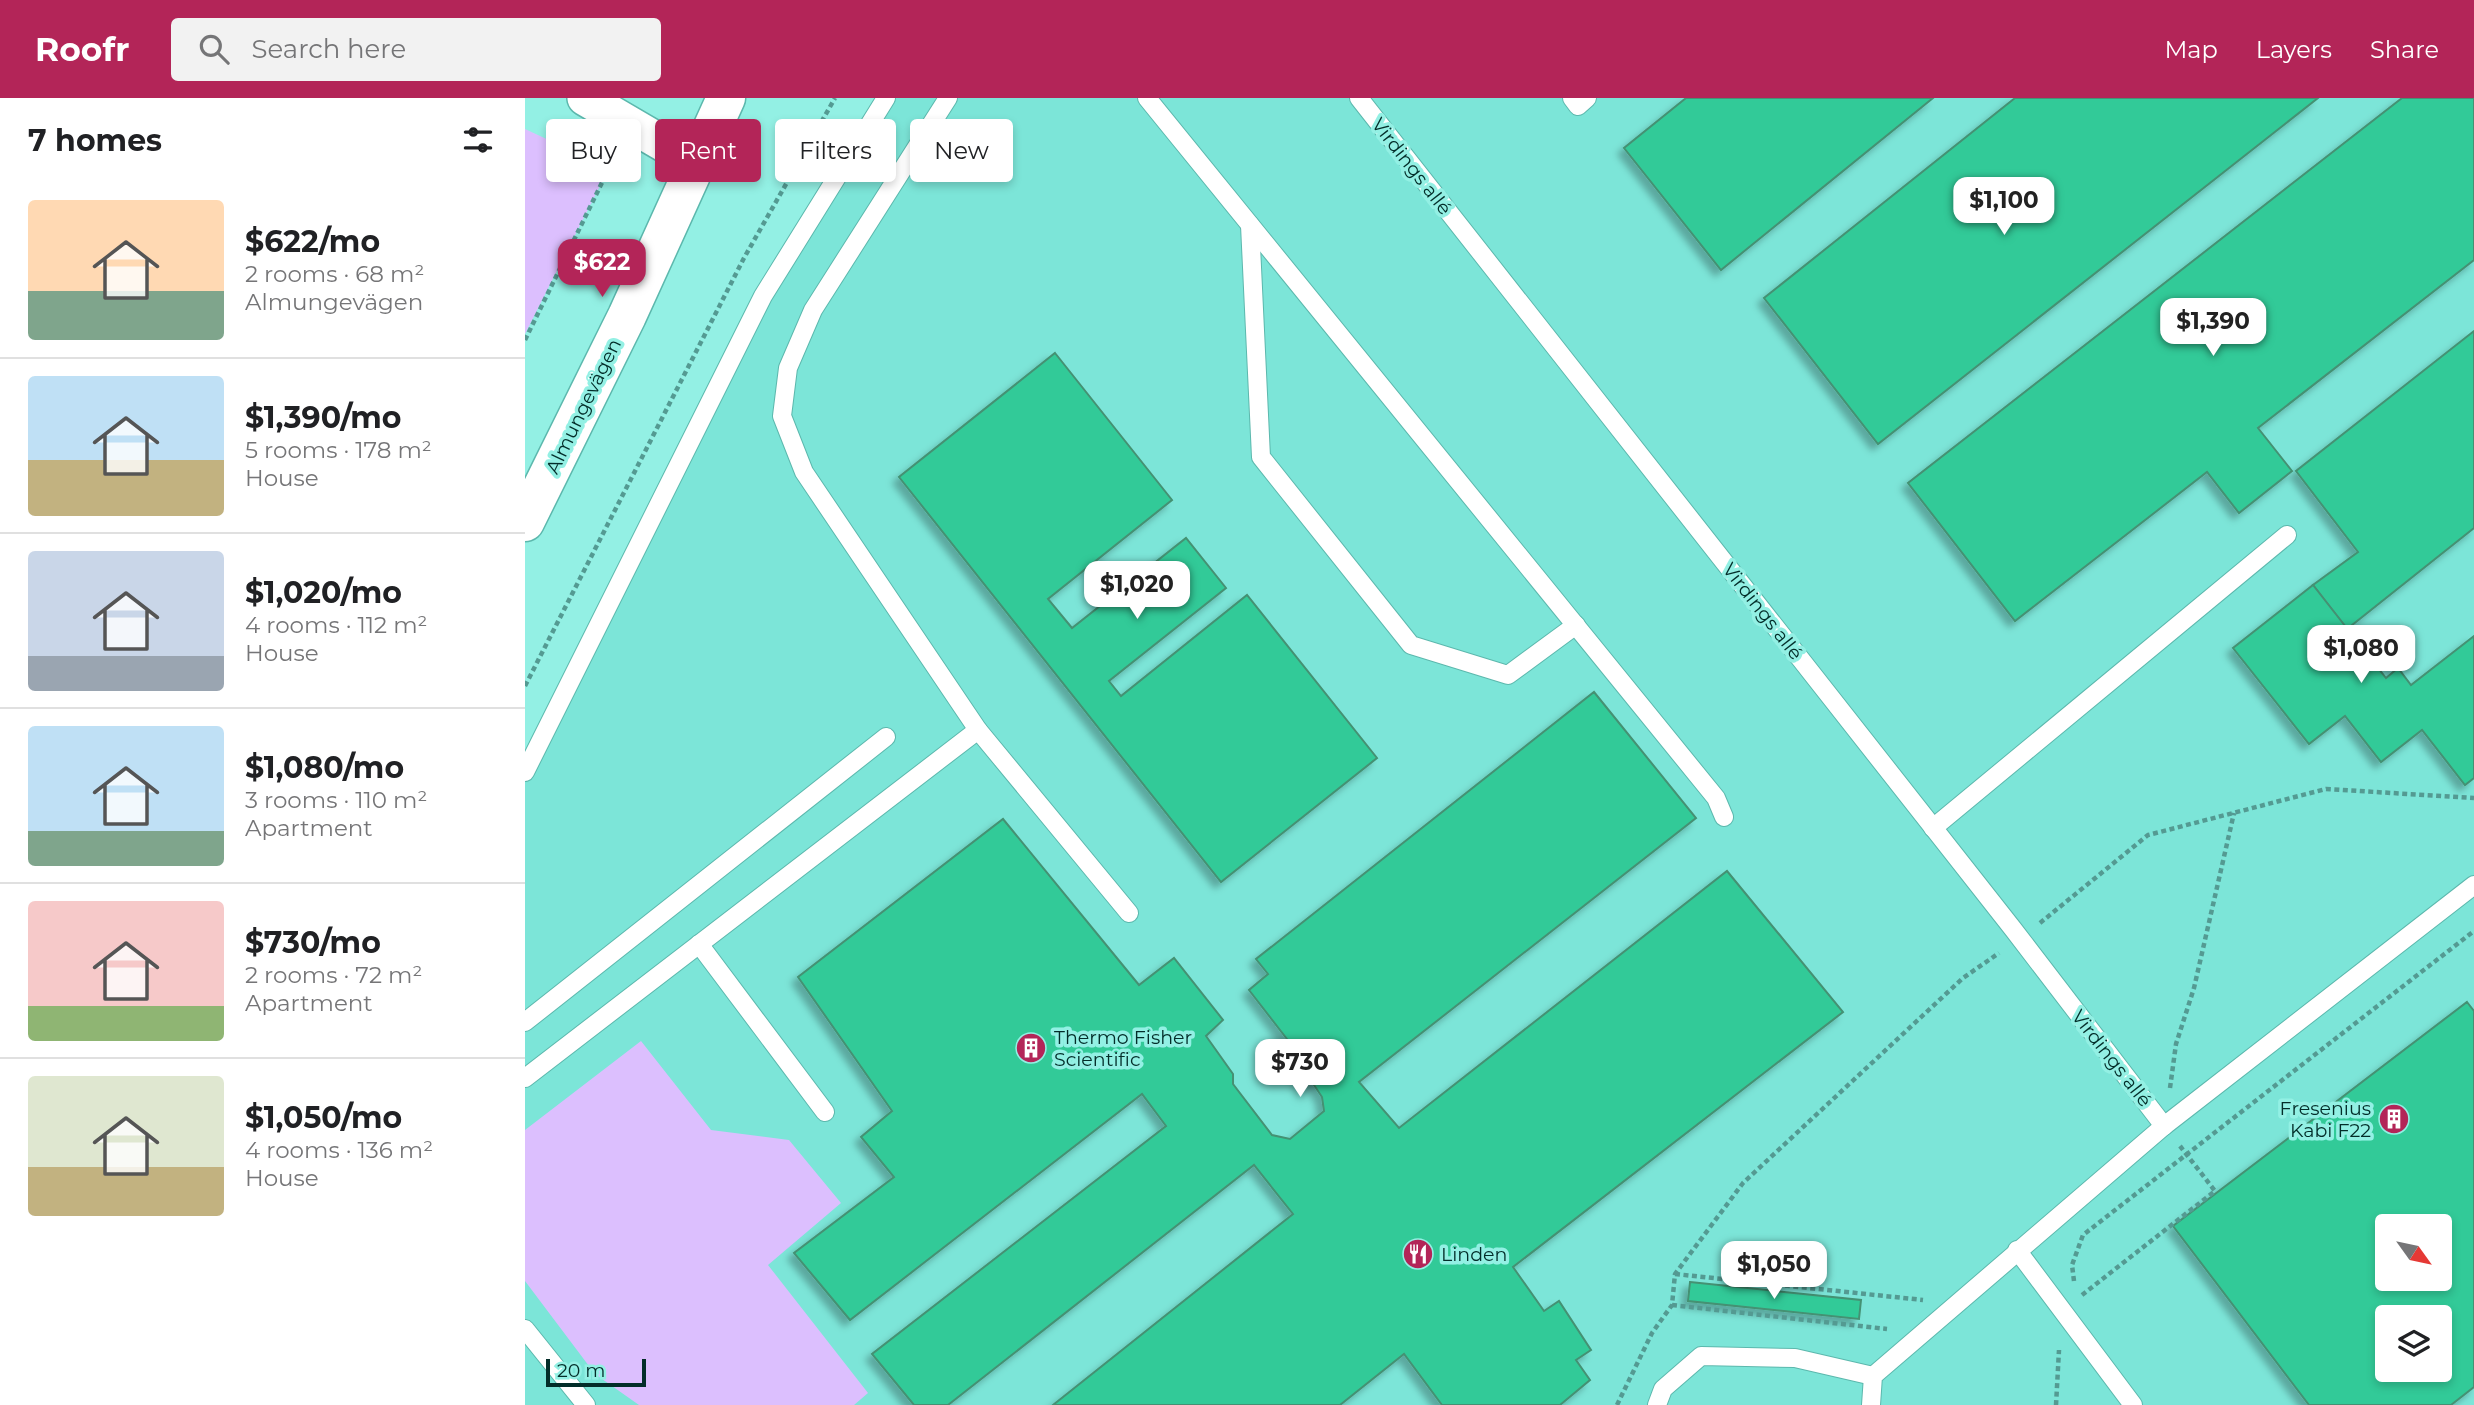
<!DOCTYPE html>
<meta charset="utf-8">
<style>
body{margin:0;font-family:Montserrat,sans-serif;background:#f2f2f2;color:#202124;height:100vh;display:flex;flex-direction:column;font-size:26px;white-space:nowrap}
*{box-sizing:border-box;margin:0}
p{font-size:23px;color:#757577}
.icon{flex:none;width:38px;height:38px;fill:none;stroke:currentColor;stroke-width:2;stroke-linecap:round;stroke-linejoin:round}
.map{position:relative;flex:1;overflow:hidden}
.sheet{display:flex;flex-direction:column;background:#fff;width:525px}
.sheet>*{flex:none}
.top-card{position:absolute;left:21px;top:21px;width:665px;height:63px;display:flex;gap:14px}
.needle{width:46px;rotate:123deg}
.tools{position:absolute;left:1850px;top:1116px;display:grid;gap:14px}
.tools a{display:grid;place-items:center;width:77px;height:77px;border-radius:7px;background:#fff;box-shadow:0 4px 10px #0003;font-size:35px}
.scale{position:absolute;left:21px;bottom:18px;width:100px;box-sizing:border-box;padding-left:7px;border:4px solid #032d29;border-top:0;font-size:19px;line-height:24px;white-space:nowrap;color:#032d29;-webkit-text-stroke:5px #93f0e4;paint-order:stroke}
.price{position:absolute;translate:-50% -60px;padding:0 16px;border-radius:14px;background:#fff;color:#222;font-size:23px;line-height:46px;filter:drop-shadow(0 2px 4px #0008)}
.price::after{content:'';position:absolute;left:50%;top:42px;width:21px;height:16px;margin-left:-10px;background:inherit;clip-path:polygon(0 0,100% 0,50% 100%)}
.price.selected{background:#b32558;color:#fff}
ul{padding:0;list-style:none}
li{display:flex;align-items:center;gap:21px;height:175px;padding:0 28px}
li+li{border-top:2px solid #e0e0e0}
li span{display:grid;place-items:center;flex:none;width:196px;height:140px;border-radius:7px;color:#555}
li>.icon{margin-inline-start:auto}
span .icon{width:84px;height:84px;fill:#fffc;stroke-width:1}
li b{font-size:30px}
h2{display:flex;justify-content:space-between;align-items:center;height:84px;padding:0 28px;font-size:30px}
.tag{padding:0 24px;border-radius:7px;background:#fff;box-shadow:0 4px 10px #0003;font-size:24px;line-height:63px}
.tag.selected{background:#b32558;color:#fff}
header{display:flex;align-items:center;gap:42px;box-sizing:border-box;height:98px;padding:0 35px;background:#b32558;color:#fff}
header strong{font-size:33px}
nav{display:flex;gap:38px;margin-inline-start:auto;font-size:24px}
.search{width:490px;height:63px;background:#f2f2f2;display:flex;align-items:center;gap:18px;box-sizing:border-box;padding:0 24px;border-radius:7px;color:#757577;font-size:26px}
main{display:flex;flex:1;min-height:0}
.map>svg:first-child{display:block}
.built{fill:#7ce5d8;fill-rule:evenodd}
.green{fill:#dcbffe}
.building{fill:#33ca98;stroke:#449173;stroke-width:2;fill-rule:evenodd;filter:url(#shadow)}
.lines{fill:none;stroke-linecap:round;stroke-linejoin:round}
.lane-casing{stroke:#5cb8ad;stroke-width:20}
.street-casing{stroke:#5cb8ad;stroke-width:38}
.secondary-casing{stroke:#5cb8ad;stroke-width:41}
.path{stroke:#549a92;stroke-width:4.5;stroke-dasharray:5 3.5;stroke-linecap:butt}
.lane{stroke:#fff;stroke-width:18}
.street{stroke:#fff;stroke-width:35}
.secondary{stroke:#fff;stroke-width:38}
.labels{text-anchor:middle;stroke-width:7;stroke-linejoin:round;paint-order:stroke}
.street-label{font-size:19px;fill:#032d29;stroke:#93f0e4}
.poi-label{font-size:19px;fill:#032d29;stroke:#93f0e4;text-anchor:start}
</style>
<header>
<strong>Roofr</strong>
<div class="search"><svg class="icon" aria-label="search" viewBox="0 0 24 24"><circle cx="10" cy="10" r="6"/><path d="M15 15l6 6"/></svg>Search here</div>
<nav><a>Map</a><a>Layers</a><a>Share</a></nav>
</header>
<main>
<section class="sheet">
<h2>7 homes<svg class="icon" aria-label="filters" viewBox="0 0 24 24"><path d="M4 7h16M4 17h16"/><circle cx="9" cy="7" r="2"/><circle cx="15" cy="17" r="2"/></svg></h2>
<ul>
<li><span style="background:linear-gradient(#ffd9b3 65%,#7fa58c 0)"><svg class="icon" aria-label="home" viewBox="0 0 24 24"><path d="M3 11l9-7 9 7M6 9v11h12V9"/></svg></span><div><b>$622/mo</b><p>2 rooms · 68 m²</p><p>Almungevägen</p></div></li>
<li><span style="background:linear-gradient(#bfe0f5 60%,#c2b280 0)"><svg class="icon" aria-label="home" viewBox="0 0 24 24"><path d="M3 11l9-7 9 7M6 9v11h12V9"/></svg></span><div><b>$1,390/mo</b><p>5 rooms · 178 m²</p><p>House</p></div></li>
<li><span style="background:linear-gradient(#c9d6e8 75%,#9aa5b1 0)"><svg class="icon" aria-label="home" viewBox="0 0 24 24"><path d="M3 11l9-7 9 7M6 9v11h12V9"/></svg></span><div><b>$1,020/mo</b><p>4 rooms · 112 m²</p><p>House</p></div></li>
<li><span style="background:linear-gradient(#bfe0f5 75%,#7fa58c 0)"><svg class="icon" aria-label="home" viewBox="0 0 24 24"><path d="M3 11l9-7 9 7M6 9v11h12V9"/></svg></span><div><b>$1,080/mo</b><p>3 rooms · 110 m²</p><p>Apartment</p></div></li>
<li><span style="background:linear-gradient(#f6c9c9 75%,#8fb573 0)"><svg class="icon" aria-label="home" viewBox="0 0 24 24"><path d="M3 11l9-7 9 7M6 9v11h12V9"/></svg></span><div><b>$730/mo</b><p>2 rooms · 72 m²</p><p>Apartment</p></div></li>
<li><span style="background:linear-gradient(#dfe7d0 65%,#c2b280 0)"><svg class="icon" aria-label="home" viewBox="0 0 24 24"><path d="M3 11l9-7 9 7M6 9v11h12V9"/></svg></span><div><b>$1,050/mo</b><p>4 rooms · 136 m²</p><p>House</p></div></li>
</ul>
</section>
<div class="map">
<svg width="1949" height="1307" viewBox="0 0 1949 1307">
<defs>
<filter id="shadow"><feDropShadow dx="-6" dy="6" stdDeviation="3.5" flood-color="#0004"/></filter>
</defs>
<rect width="100%" height="100%" fill="#93f0e4"/>
<!-- built -->
<path class="built" d="M 361,0 L 1949,0 L 1949,1307 L 0,1307 L 0,674 L 206,261 ZM 1862,1129 L 1914,1129 L 1914,1181 L 1862,1181 ZM 1862,1220 L 1914,1220 L 1914,1272 L 1862,1272 Z"/>
<!-- green -->
<g class="green">
<polygon points="0,31 84,70 0,236"/>
<polygon points="116,943 186,1032 264,1042 316,1105 243,1167 343,1295 329,1307 114,1307 70,1276 0,1183 0,1032"/>
</g>
<!-- building -->
<g class="building">
<polygon points="1161,0 1408,0 1196,172 1099,50"/>
<polygon points="1490,0 1793,0 1353,346 1239,200"/>
<polygon points="1877,0 1949,0 1949,162 1733,330 1767,373 1714,415 1682,374 1490,523 1383,385"/>
<polygon points="1949,233 1949,430 1822,531 1788,487 1833,454 1771,373"/>
<polygon points="530,255 647,402 523,501 547,530 661,440 701,490 584,583 596,598 722,497 852,660 696,784 374,379"/>
<polygon points="1788,487 1861,580 1873,570 1886,587 1949,538 1949,680 1940,687 1897,632 1856,664 1820,618 1784,646 1708,550"/>
<polygon points="1069,594 1171,720 834,984 874,1030 1202,773 1318,914 988,1169 1019,1213 1034,1203 1066,1252 1051,1262 1065,1282 1035,1307 917,1307 879,1256 815,1307 528,1307 768,1116 729,1067 423,1307 389,1307 347,1256 641,1028 617,996 325,1222 269,1155 369,1079 336,1039 367,1013 273,879 478,721 614,887 649,860 698,922 681,938 708,976 708,986 747,1037 765,1041 799,1013 797,999 779,972 779,963 724,892 743,876 731,861"/>
<path d="M 1942,904 L 1949,913 L 1949,1289 L 1926,1307 L 1784,1307 L 1648,1128 ZM 1862,1129 L 1914,1129 L 1914,1181 L 1862,1181 ZM 1862,1220 L 1914,1220 L 1914,1272 L 1862,1272 Z"/>
<polygon points="1165,1184 1336,1202 1334,1221 1163,1203"/>
</g>
<g class="lines">
<!-- lane casing -->
<g class="lane-casing">
<g id="lane">
<polyline points="622,0 1191,700 1199,719"/>
<polyline points="834,0 1488,831 1639,1028"/>
<polyline points="1047,0 1053,8 1062,0"/>
<polyline points="725,127 736,359 886,547 983,577 1051,527"/>
<polyline points="453,632 604,815"/>
<polyline points="0,674 238,198 361,0"/>
<polyline points="1408,730 1762,437"/>
<polyline points="174,846 300,1014"/>
<polyline points="0,924 361,639"/>
<polyline points="0,980 453,632 279,374 257,318 263,270 288,212 423,0"/>
<polyline points="1492,1152 1608,1307"/>
<polyline points="0,1231 61,1307"/>
<polyline points="1132,1307 1138,1291 1176,1258 1270,1260 1348,1278"/>
<polyline points="1346,1307 1348,1278 1639,1028 1949,787"/>
</g>
</g>
<!-- street casing -->
<g class="street-casing">
<polyline id="street" points="60,0 173,66"/>
</g>
<!-- secondary casing -->
<g class="secondary-casing">
<polyline id="secondary" points="0,424 102,218 201,0"/>
</g>
<!-- path -->
<g class="path">
<polyline points="0,242 91,56"/>
<polyline points="0,588 219,160 310,0"/>
<polyline points="1515,825 1623,737 1801,691 1949,700"/>
<polyline points="1645,990 1651,946 1669,890 1709,715"/>
<polyline points="1150,1176 1398,1202"/>
<polyline points="1549,1183 1547,1167 1558,1137 1949,833"/>
<polyline points="1557,1197 1690,1093 1655,1048"/>
<polyline points="1147,1207 1362,1231"/>
<polyline points="1092,1307 1127,1235 1147,1207 1150,1176 1218,1085 1438,880 1474,855"/>
<polyline points="1531,1307 1534,1252"/>
</g>
<!-- lane -->
<use href="#lane" class="lane"/>
<!-- street -->
<use href="#street" class="street"/>
<!-- secondary -->
<use href="#secondary" class="secondary"/>
</g>
<!-- icons -->
<defs>
<g id="building-disc" transform="scale(1.575)"><circle r="9.5" fill="#b32558" stroke="#93f0e4"/><path d="M-4-6H4V6H1V3H-1V6H-4ZM-2.5-4.3h1.7v1.8h-1.7ZM.8-4.3h1.7v1.8H.8ZM-2.5-1h1.7V.8h-1.7ZM.8-1h1.7V.8H.8Z" fill="#fff"/></g>
<g id="restaurant-disc" transform="scale(1.575)"><circle r="9.5" fill="#b32558" stroke="#93f0e4"/><path d="M-5-6h1v4h1v-4h1v4h1v-4h1v5L-1.5 .5V6h-2V.5L-5-1ZM5-6V6H3V1.5H1.5Q1.5-4 5-6Z" fill="#fff"/></g>
</defs>
<g fill-rule="evenodd">
<use href="#building-disc" x="506" y="950"/>
<use href="#building-disc" x="1869" y="1021"/>
<use href="#restaurant-disc" x="893" y="1156"/>
</g>
<g class="labels">
<!-- street labels -->
<g class="street-label">
<text transform="translate(887 68) rotate(52)" y="7">Virdings allé</text>
<text transform="translate(58 308) rotate(-64)" y="7">Almungevägen</text>
<text transform="translate(1238 513) rotate(52)" y="7">Virdings allé</text>
<text transform="translate(1587 960) rotate(52)" y="7">Virdings allé</text>
</g>
<!-- poi labels -->
<g class="poi-label">
<text x="529" y="946">Thermo Fisher<tspan x="529" dy="22">Scientific</tspan></text>
<text x="1846" y="1017" text-anchor="end">Fresenius<tspan x="1846" dy="22">Kabi F22</tspan></text>
<text x="916" y="1163">Linden</text>
</g>
</g>
</svg>
<div class="tools">
<a><svg class="needle" viewBox="-14 -14 28 28"><path d="M0-13l5 13h-10z" fill="#e53935"/><path d="M0 13l5-13h-10z" fill="#757577"/></svg></a>
<a><svg class="icon" aria-label="layers" viewBox="0 0 24 24"><path d="M12 4l9 5-9 5-9-5zM3 14l9 5 9-5"/></svg></a>
</div>
<div class="scale">20 m</div>
<b class="price" style="left:1479px;top:139px">$1,100</b>
<b class="price selected" style="left:77px;top:201px">$622</b>
<b class="price" style="left:1688px;top:260px">$1,390</b>
<b class="price" style="left:612px;top:523px">$1,020</b>
<b class="price" style="left:1836px;top:587px">$1,080</b>
<b class="price" style="left:775px;top:1001px">$730</b>
<b class="price" style="left:1249px;top:1203px">$1,050</b>
<div class="top-card">
<a class="tag">Buy</a>
<a class="tag selected">Rent</a>
<a class="tag">Filters</a>
<a class="tag">New</a>
</div>
</div>
</main>
